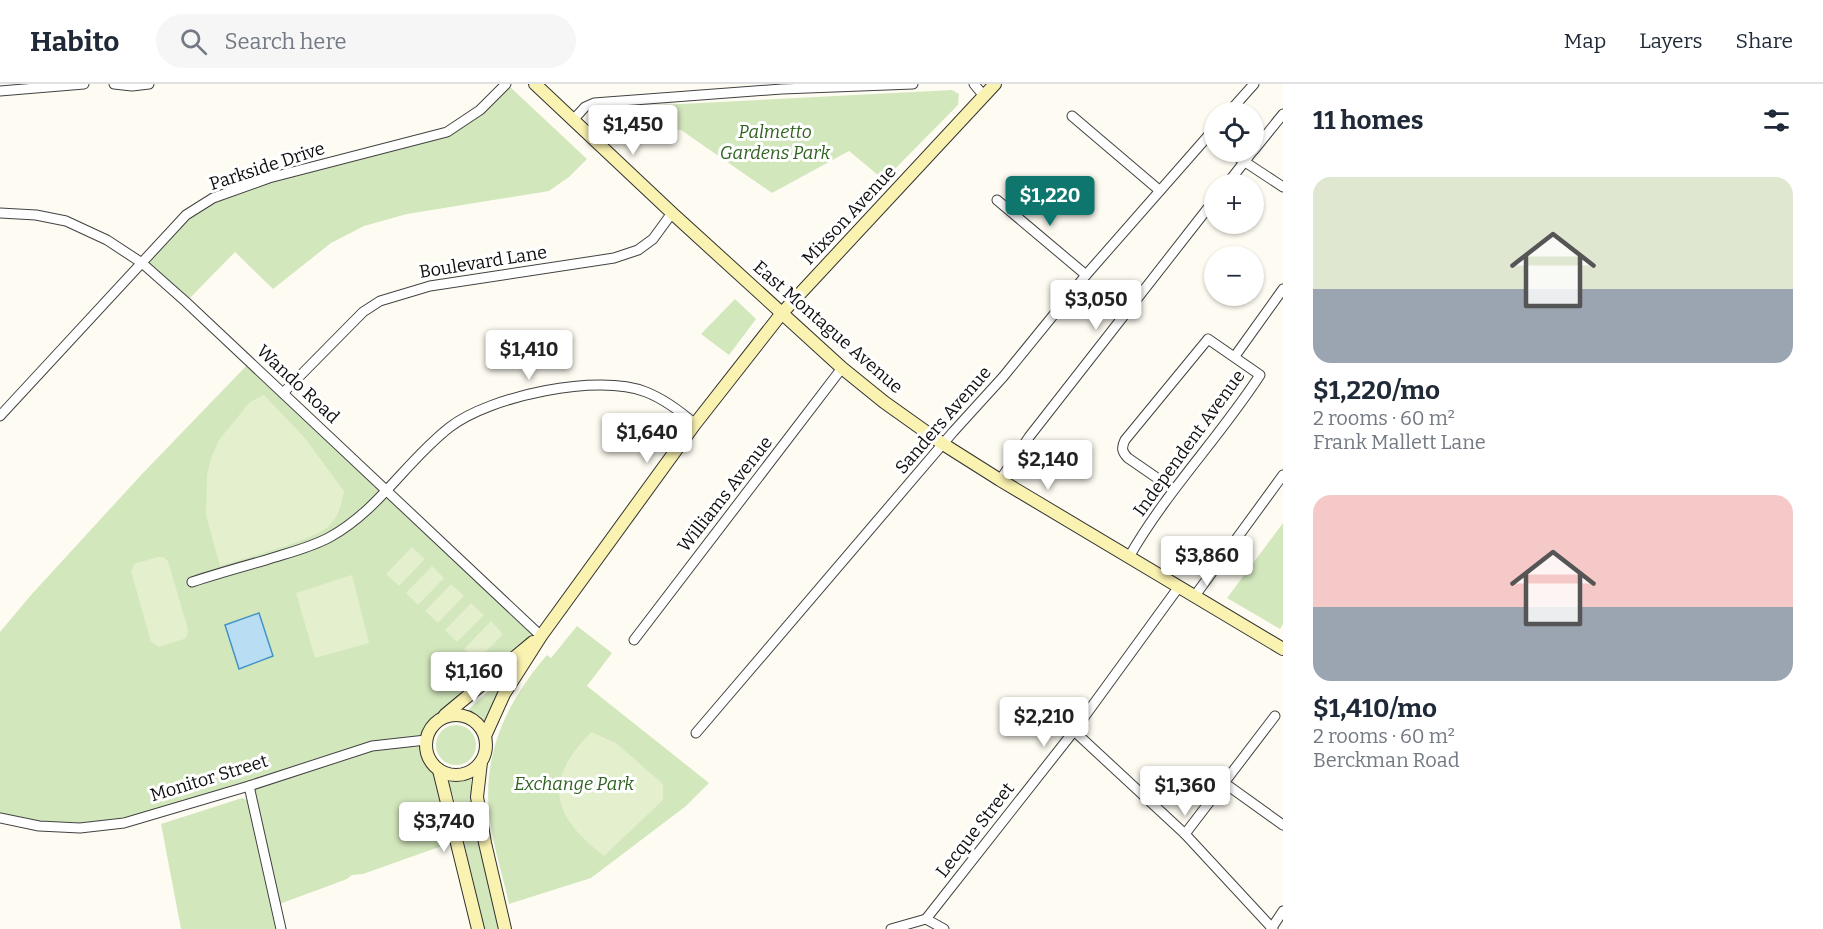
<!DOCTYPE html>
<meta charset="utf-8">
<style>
body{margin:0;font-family:Bitter,serif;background:#f6f6f7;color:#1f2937;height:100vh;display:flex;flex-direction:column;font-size:22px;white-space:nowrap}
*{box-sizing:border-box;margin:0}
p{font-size:20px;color:#747a83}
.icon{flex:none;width:33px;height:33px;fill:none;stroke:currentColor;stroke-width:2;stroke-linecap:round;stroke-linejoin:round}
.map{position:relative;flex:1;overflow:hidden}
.drawer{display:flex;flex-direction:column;background:#fff;width:540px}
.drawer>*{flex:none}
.buttons{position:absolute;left:1204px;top:18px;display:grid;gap:12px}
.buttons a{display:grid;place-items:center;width:60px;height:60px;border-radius:50%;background:#fff;box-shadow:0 2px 4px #0004;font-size:30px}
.price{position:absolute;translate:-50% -51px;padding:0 14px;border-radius:6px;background:#fff;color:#222;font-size:20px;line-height:39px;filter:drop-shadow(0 2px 3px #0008)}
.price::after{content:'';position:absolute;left:50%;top:36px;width:18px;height:14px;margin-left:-9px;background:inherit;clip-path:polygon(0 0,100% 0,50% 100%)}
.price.active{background:#0f766e;color:#fff}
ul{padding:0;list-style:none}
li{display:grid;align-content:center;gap:12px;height:318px;padding:0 30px}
li span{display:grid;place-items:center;height:186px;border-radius:18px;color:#555}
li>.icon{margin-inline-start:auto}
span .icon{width:108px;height:108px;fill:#fffc;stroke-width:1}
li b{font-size:26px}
h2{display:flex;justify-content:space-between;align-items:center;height:72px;padding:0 30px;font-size:26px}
header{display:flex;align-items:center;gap:36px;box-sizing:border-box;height:84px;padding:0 30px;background:#fff;border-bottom:2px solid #e0e1e3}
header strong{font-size:28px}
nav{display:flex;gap:33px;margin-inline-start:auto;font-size:21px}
.search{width:420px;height:54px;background:#f6f6f7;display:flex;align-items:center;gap:15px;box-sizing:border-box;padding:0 21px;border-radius:33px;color:#747a83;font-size:22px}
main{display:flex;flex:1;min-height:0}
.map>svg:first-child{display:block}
.green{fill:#d3e7bd}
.pitch{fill:#e4efce}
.water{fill:#b9def3;stroke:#4493c6;stroke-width:1.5}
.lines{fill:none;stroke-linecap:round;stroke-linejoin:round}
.street-casing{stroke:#424242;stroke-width:11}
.secondary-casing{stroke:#313131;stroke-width:14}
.street{stroke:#fff;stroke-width:9}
.secondary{stroke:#faf2b1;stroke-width:12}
.labels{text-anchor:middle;stroke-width:6;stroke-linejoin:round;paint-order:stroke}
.park-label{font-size:18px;font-style:italic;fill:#306322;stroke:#fff}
.street-label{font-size:18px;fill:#0f0f0f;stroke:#fff}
</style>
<header>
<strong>Habito</strong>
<div class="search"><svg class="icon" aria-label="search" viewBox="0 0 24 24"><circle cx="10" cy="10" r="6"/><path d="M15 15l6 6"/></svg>Search here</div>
<nav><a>Map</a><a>Layers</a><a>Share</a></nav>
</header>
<main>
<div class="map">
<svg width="1283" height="845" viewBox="0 0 1283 845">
<rect width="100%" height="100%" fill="#fefcf2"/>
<!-- green -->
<g class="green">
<polygon points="507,0 587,75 569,93 549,107 407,130 364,142 331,159 273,205 235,168 186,218 142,179 186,131 213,114 447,48"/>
<polygon points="952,6 959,10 958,21 884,96 849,67 772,109 681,46 663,47 635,63 600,28 602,24"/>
<polygon points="735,215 756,235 729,271 701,250"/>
<path d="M 250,278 L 541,552 L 434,639 C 423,656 424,672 439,686 L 456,757 L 363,790 L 352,791 L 347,795 L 277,821 L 249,702 L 150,729 L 80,744 L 0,734 L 0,548 L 31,511 L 142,390 Z"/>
<polygon points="1283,439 1283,540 1280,545 1227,514"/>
<path d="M 577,542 L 612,569 L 587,602 L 709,699 L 686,722 L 591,794 L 509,820 C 504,796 496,772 492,748 C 478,679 503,622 547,571 L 551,574 Z"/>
<polygon points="503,593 506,595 506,598 486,636 482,639 467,627"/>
<circle cx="456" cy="661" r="20"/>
<polygon points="468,694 471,696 471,720 498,845 484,845 453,711 448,699 450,696"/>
<polygon points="242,714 247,716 249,722 277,845 181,845 161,740"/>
</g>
<!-- pitch -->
<g class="pitch">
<path d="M 264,311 L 304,353 L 344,407 C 342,419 339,431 330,441 C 312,458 246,473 220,482 L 206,431 L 207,391 L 211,374 L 219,356 L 250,318 Z"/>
<polygon points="412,463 425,475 399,502 386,490"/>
<polygon points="158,473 163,473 168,477 188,545 187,552 184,555 159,563 151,558 131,487 134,480"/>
<polygon points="432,482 444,494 418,521 406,509"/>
<polygon points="352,491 369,559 315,574 296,509"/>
<polygon points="451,500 464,512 438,539 425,527"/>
<polygon points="471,519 484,531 457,558 445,546"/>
<polygon points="491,537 503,550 477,577 464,565"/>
<path d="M 591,648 L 616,659 L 663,700 L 663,716 L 604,772 C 552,732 542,698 591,648 Z"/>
</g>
<!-- water -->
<polygon class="water" points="259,529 273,572 239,585 225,541"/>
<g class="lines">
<!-- street casing -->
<g class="street-casing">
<g id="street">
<polyline points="114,0 132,2 149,0"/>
<polyline points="974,0 984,12"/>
<polyline points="0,7 84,0"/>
<polyline points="1229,28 1254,0"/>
<polyline points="1072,32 1159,106"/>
<polyline points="573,36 585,23 594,19 782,5 913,0"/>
<polyline points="1254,66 1283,30"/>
<polyline points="1230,68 1283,103"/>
<polyline points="1227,100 1252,68"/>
<polyline points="997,116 1086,191"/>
<polyline points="0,129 36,131 66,137 107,156 142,179 186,218 541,552"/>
<polyline points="1235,272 1283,205"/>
<polyline points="283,309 363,228 380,217 430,202 614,174 638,166 653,155 672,129"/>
<polyline points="0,332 186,131 213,114 269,94 447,48 480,26 506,0"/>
<polyline points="1000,396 1029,353 1215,115"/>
<path d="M 1129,473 C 1166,408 1219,354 1260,291 L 1208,255 L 1125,356 C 1121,364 1122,368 1128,374 L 1173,405"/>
<path d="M 192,498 C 216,490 241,483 266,476 C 287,469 310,464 330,453 C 379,426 406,377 450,343 C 490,312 598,289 646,308 C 664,315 680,327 695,340"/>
<polyline points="1194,513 1283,391"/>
<polyline points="634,556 842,284"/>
<polyline points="1074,647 1185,750 1273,845"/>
<polyline points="696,649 953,348 1003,293 1086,191 1215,44"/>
<polyline points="1223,698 1283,741"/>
<polyline points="249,702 281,845"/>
<polyline points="0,734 39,742 80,744 124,739 249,702 372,662 426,656"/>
<polyline points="1185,750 1275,632"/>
<polyline points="926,835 1074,647 1178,504"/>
<polyline points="891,845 926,835 944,845"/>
<polyline points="1271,845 1283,827"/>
</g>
</g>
<!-- secondary casing -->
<g class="secondary-casing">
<g id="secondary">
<polyline points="535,0 672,129 842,284 884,318 943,360 1000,396 1283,565"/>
<circle cx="456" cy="661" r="30"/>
<polyline points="445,631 533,558"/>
<polyline points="485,652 504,610 541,552 695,340 782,229 995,0"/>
<polyline points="481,678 477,713 485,759 505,845"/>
<polyline points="439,686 478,845"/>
</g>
</g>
<!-- street -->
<use href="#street" class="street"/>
<!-- secondary -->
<use href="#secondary" class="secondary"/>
</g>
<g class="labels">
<!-- park labels -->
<g class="park-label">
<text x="775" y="54">Palmetto<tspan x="775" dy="21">Gardens Park</tspan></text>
<text x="574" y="706">Exchange Park</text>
</g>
<!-- street labels -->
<g class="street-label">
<text transform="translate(267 82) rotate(-18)" y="6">Parkside Drive</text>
<text transform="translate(849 131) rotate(-47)" y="6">Mixson Avenue</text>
<text transform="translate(483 178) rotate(-9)" y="6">Boulevard Lane</text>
<text transform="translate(828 243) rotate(41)" y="6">East Montague Avenue</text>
<text transform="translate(298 300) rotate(43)" y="6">Wando Road</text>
<text transform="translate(943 336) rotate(-49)" y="6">Sanders Avenue</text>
<text transform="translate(1189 359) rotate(-54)" y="6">Independent Avenue</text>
<text transform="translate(725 410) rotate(-52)" y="6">Williams Avenue</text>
<text transform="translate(209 694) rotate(-17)" y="6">Monitor Street</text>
<text transform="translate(975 746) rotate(-52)" y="6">Lecque Street</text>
</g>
</g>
</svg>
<div class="buttons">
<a><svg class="icon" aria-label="locate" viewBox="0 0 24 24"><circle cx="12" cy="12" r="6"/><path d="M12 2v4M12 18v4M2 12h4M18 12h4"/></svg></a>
<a>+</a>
<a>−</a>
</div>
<b class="price" style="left:633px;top:72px">$1,450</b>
<b class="price active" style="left:1050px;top:143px">$1,220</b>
<b class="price" style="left:1096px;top:247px">$3,050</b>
<b class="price" style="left:529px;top:297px">$1,410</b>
<b class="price" style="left:647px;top:380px">$1,640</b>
<b class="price" style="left:1048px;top:407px">$2,140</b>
<b class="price" style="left:1207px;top:503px">$3,860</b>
<b class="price" style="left:474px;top:619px">$1,160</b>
<b class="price" style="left:1044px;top:664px">$2,210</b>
<b class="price" style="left:1185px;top:733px">$1,360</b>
<b class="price" style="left:444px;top:769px">$3,740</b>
</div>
<section class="drawer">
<h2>11 homes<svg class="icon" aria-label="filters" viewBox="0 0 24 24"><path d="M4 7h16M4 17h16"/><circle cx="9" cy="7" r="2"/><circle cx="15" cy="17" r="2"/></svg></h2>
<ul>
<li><span style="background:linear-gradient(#dfe7d0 60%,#9aa5b1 0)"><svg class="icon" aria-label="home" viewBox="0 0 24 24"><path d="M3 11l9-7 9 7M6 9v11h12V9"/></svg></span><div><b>$1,220/mo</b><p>2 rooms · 60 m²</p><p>Frank Mallett Lane</p></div></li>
<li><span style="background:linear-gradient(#f6c9c9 60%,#9aa5b1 0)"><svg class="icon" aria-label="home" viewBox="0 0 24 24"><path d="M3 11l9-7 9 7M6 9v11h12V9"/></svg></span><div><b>$1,410/mo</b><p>2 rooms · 60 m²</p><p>Berckman Road</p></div></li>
</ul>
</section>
</main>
